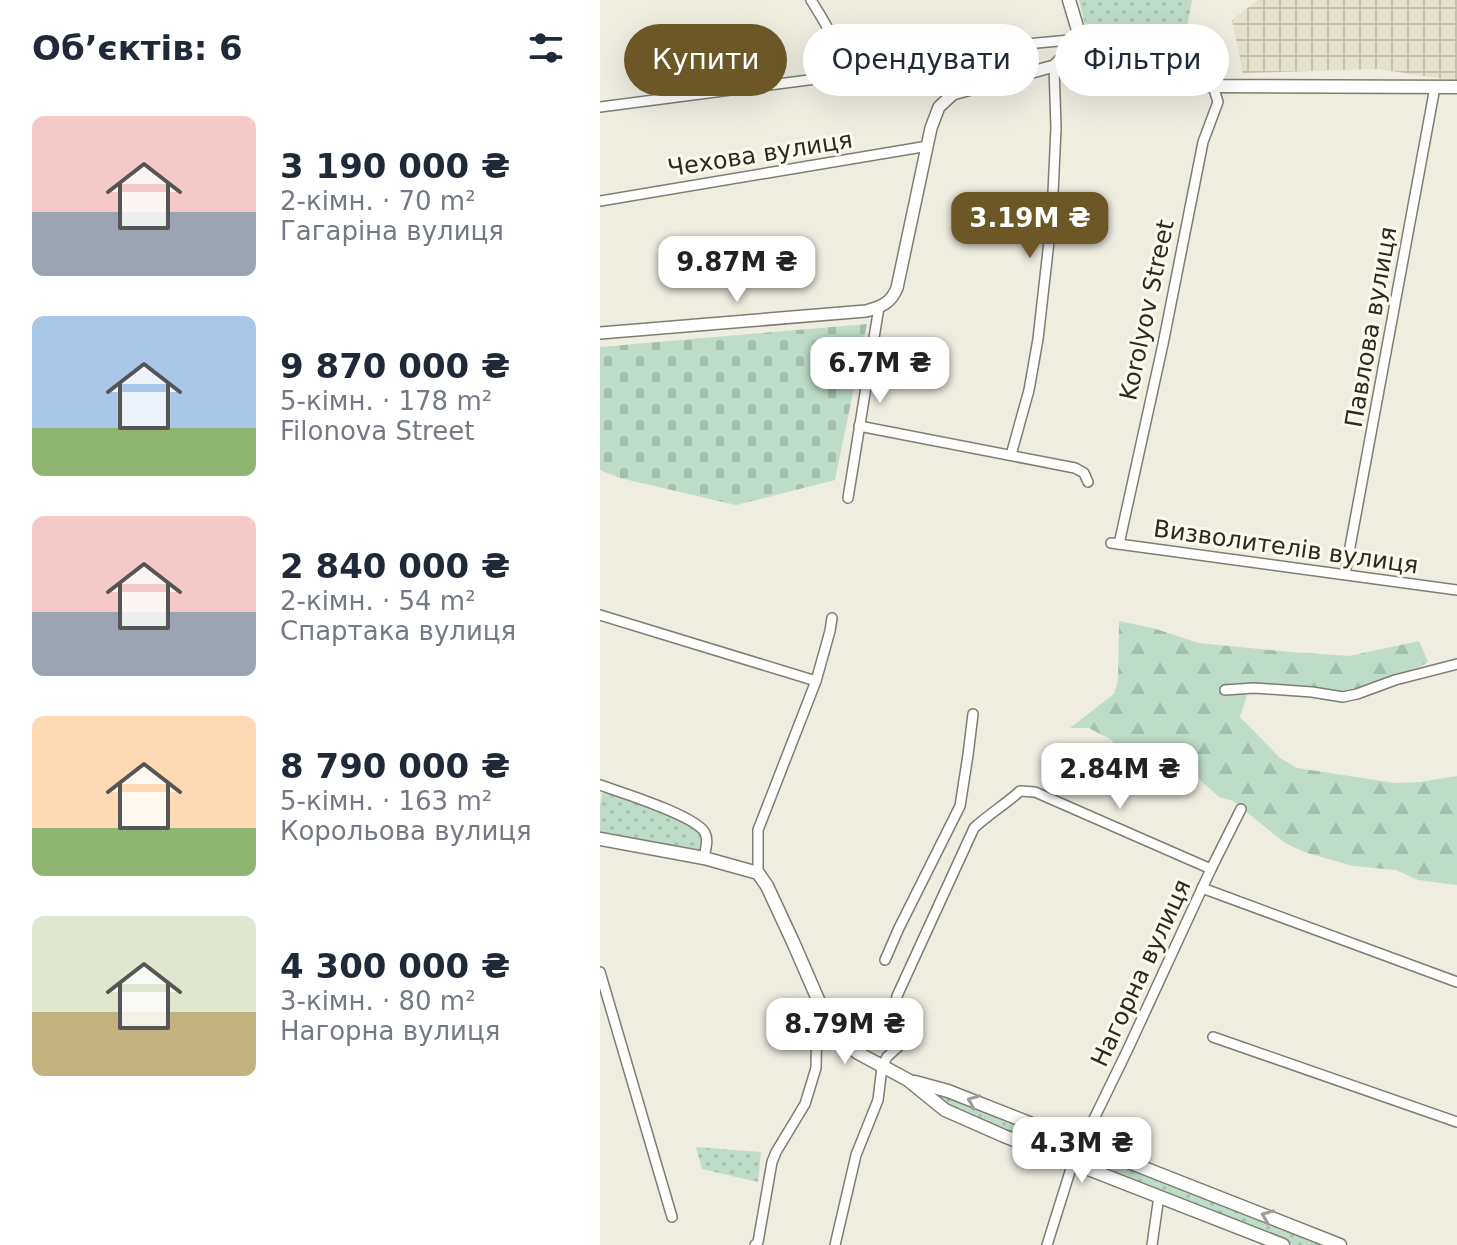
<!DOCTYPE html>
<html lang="uk">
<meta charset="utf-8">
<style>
body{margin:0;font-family:"DejaVu Sans",sans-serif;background:#f6f6f7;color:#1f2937;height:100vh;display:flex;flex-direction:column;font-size:30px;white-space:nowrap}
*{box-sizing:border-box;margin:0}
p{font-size:26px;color:#747a83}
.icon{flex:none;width:44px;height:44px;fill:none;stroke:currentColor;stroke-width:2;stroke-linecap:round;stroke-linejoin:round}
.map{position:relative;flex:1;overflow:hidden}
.details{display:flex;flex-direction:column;background:#fff;width:600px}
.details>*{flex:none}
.top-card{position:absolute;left:24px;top:24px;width:712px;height:72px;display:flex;gap:16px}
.price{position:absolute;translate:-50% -68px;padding:0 18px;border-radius:16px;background:#fff;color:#222;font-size:26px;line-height:52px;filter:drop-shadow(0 2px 4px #0008)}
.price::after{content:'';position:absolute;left:50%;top:48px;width:24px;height:18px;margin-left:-12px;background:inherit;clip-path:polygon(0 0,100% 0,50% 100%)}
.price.current{background:#6b5826;color:#fff}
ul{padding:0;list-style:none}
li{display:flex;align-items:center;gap:24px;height:200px;padding:0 32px}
li span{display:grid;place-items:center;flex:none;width:224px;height:160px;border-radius:12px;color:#555}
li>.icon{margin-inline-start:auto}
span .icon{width:96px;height:96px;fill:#fffc;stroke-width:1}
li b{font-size:34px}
h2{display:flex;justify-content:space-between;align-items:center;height:96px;padding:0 32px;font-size:34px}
.pill{padding:0 28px;border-radius:36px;background:#fff;box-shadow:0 8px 32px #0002;font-size:28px;line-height:72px}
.pill.current{background:#6b5826;color:#fff}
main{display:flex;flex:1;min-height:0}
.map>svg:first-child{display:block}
.industrial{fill:url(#industrial-grid)}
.grass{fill:url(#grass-dots)}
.forest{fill:url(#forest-firs)}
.cemetery{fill:url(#cemetery-stones)}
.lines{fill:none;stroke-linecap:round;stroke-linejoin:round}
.minor-casing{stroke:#7f7c71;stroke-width:12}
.tertiary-casing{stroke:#7f7c71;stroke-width:14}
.secondary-casing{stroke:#7f7c71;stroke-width:15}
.minor{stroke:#fff;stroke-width:9}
.tertiary{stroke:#fff;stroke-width:11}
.secondary{stroke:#fff;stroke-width:12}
.oneway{stroke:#9f9f9c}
.labels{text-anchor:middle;stroke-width:6;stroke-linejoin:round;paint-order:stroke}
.street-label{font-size:24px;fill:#2a2924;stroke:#fcfaed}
</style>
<main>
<section class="details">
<h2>Об’єктів: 6<svg class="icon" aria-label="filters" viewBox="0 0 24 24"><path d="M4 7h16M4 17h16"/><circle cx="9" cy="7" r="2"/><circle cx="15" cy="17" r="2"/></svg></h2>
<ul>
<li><span style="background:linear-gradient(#f6c9c9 60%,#9aa5b1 0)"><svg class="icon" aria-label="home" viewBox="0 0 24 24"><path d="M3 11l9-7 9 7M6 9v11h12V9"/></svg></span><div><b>3 190 000 ₴</b><p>2-кімн. · 70 m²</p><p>Гагаріна вулиця</p></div></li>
<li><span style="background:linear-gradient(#a9c7e8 70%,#8fb573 0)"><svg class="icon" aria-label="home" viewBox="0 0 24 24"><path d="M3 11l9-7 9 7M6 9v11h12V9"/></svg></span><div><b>9 870 000 ₴</b><p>5-кімн. · 178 m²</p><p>Filonova Street</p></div></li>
<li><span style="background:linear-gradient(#f6c9c9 60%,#9aa5b1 0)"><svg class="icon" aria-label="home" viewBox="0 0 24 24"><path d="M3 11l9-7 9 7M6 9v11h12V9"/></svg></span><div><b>2 840 000 ₴</b><p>2-кімн. · 54 m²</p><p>Спартака вулиця</p></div></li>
<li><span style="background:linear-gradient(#ffd9b3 70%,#8fb573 0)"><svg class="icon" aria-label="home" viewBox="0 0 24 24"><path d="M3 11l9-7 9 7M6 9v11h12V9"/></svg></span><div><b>8 790 000 ₴</b><p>5-кімн. · 163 m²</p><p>Корольова вулиця</p></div></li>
<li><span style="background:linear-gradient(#dfe7d0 60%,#c2b280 0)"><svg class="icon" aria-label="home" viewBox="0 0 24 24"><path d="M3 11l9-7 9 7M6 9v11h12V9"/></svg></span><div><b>4 300 000 ₴</b><p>3-кімн. · 80 m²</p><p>Нагорна вулиця</p></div></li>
</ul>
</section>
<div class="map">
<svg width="857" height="1245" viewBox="0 0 857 1245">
<defs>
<pattern id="industrial-grid" width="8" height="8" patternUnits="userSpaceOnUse" patternTransform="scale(2)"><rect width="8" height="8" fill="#e6e1cd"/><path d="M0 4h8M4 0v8" fill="none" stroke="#c5c1b0"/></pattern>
<pattern id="grass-dots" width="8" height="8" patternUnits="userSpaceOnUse" patternTransform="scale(2)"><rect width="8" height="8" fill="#bdddc8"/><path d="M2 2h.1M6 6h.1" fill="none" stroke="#a3beac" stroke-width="1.8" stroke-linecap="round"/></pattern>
<pattern id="forest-firs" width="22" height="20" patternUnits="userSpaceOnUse" patternTransform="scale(2)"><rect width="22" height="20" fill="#bdddc8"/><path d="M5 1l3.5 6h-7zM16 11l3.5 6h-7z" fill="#a3beac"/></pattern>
<pattern id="cemetery-stones" width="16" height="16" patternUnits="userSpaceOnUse" patternTransform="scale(2)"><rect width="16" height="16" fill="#bdddc8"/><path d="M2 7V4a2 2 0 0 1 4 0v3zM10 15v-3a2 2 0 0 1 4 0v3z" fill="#a3beac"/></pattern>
</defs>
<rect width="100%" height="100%" fill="#efece0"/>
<!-- industrial -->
<polygon class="industrial" points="658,0 857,0 857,81 778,69 643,73 632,20"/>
<!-- grass -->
<g class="grass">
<path d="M 479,0 L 592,0 L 578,74 C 548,72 509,74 492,43 C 485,30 483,14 479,0 Z"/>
<path d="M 3,790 C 37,800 70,813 101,831 L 104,840 L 100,853 L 0,834 L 0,806 Z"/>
<polygon points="340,1095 472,1146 473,1150 468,1155 354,1111 341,1101"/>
<polygon points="96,1147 161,1152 158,1182 102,1169"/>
<polygon points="487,1151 726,1245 692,1245 487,1164 483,1156"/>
</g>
<!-- forest -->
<path class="forest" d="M 519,621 L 556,629 L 598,643 L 690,652 L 749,656 L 819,641 L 828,662 C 806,675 767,689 742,694 L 648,692 L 640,717 L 680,758 L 697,768 L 795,783 L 820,782 L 857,776 L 857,885 L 818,880 L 796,870 L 753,866 L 704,852 L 685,843 L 633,801 L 619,797 L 596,776 L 569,764 L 526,753 L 510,739 L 489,728 L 470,728 L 514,694 L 518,680 Z"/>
<!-- cemetery -->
<polygon class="cemetery" points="267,324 235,480 136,505 20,478 0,470 0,347"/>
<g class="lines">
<!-- minor casing -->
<g class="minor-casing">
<g id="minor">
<path d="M 211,0 C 226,24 240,47 247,75"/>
<polyline points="0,107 247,75 361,50 480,39"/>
<polyline points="0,201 328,146"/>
<polyline points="259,426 475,468 484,473 488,482"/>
<polyline points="411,455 429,390 438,339 452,215 456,128 454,66"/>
<polyline points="248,498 279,307"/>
<polyline points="511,543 857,590"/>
<polyline points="519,544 563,344 603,142 618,102 613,86"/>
<polyline points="745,574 835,87"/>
<polyline points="0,615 216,681"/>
<polyline points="625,690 654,688 712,692 743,697 757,694 795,680 857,664"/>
<path d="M 0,785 C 20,792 97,816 105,833 C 109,840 105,851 104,858"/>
<polyline points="158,873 158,830 216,681 230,631 232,618"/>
<polyline points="602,888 857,982"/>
<polyline points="285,960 299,928 360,806 368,755 373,714"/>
<polyline points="0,972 72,1217"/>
<polyline points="613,1037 857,1122"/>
<polyline points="155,1245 158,1242 172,1162 176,1152 205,1104 216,1068 217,1015 222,1011"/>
<path d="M 235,1245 L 256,1155 L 278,1100 L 282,1067 L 287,1057 L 298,1047 L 293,1022 L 297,996 L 374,828 C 389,814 406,804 420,791 L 435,792 L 611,869"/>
<polyline points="447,1245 473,1162 527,1051 611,869 641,809"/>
<polyline points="552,1245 559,1196"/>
</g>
</g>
<!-- tertiary casing -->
<g class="tertiary-casing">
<g id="tertiary">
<polyline points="454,66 509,73"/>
<path d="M 0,333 L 266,311 C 281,307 291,303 297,288 L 331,128 L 339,107 L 353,94 L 454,66 L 480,39"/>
</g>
</g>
<!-- secondary casing -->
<g class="secondary-casing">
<g id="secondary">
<polyline points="469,0 483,47 493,63 500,67 512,73 584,84 613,86 857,87"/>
<polyline points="0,839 104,858 158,873 167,886 193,942 233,1034 258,1053 308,1080 345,1110 404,1136 683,1245"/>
<polyline points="315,1082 348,1091 740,1245"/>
</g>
</g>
<!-- minor -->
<use href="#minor" class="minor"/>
<!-- tertiary -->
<use href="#tertiary" class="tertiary"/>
<!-- secondary -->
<use href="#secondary" class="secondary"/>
</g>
<!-- one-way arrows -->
<defs><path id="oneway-chevron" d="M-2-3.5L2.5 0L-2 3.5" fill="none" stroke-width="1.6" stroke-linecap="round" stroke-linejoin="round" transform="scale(2)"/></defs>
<g class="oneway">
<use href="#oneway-chevron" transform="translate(373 1101) rotate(-158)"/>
<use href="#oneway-chevron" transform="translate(667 1216) rotate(-158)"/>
</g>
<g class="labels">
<!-- street labels -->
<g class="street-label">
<text transform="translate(160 154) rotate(-9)" y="8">Чехова вулиця</text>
<text transform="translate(547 310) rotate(-78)" y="8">Korolyov Street</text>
<text transform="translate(771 327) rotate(-80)" y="8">Павлова вулиця</text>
<text transform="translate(686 547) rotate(8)" y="8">Визволителів вулиця</text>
<text transform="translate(541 973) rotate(-65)" y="8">Нагорна вулиця</text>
</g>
</g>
</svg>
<b class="price current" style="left:430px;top:260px">3.19M ₴</b>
<b class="price" style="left:137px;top:304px">9.87M ₴</b>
<b class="price" style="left:280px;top:405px">6.7M ₴</b>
<b class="price" style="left:520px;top:811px">2.84M ₴</b>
<b class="price" style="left:245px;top:1066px">8.79M ₴</b>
<b class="price" style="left:482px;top:1185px">4.3M ₴</b>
<div class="top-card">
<a class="pill current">Купити</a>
<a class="pill">Орендувати</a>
<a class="pill">Фільтри</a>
</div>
</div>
</main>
